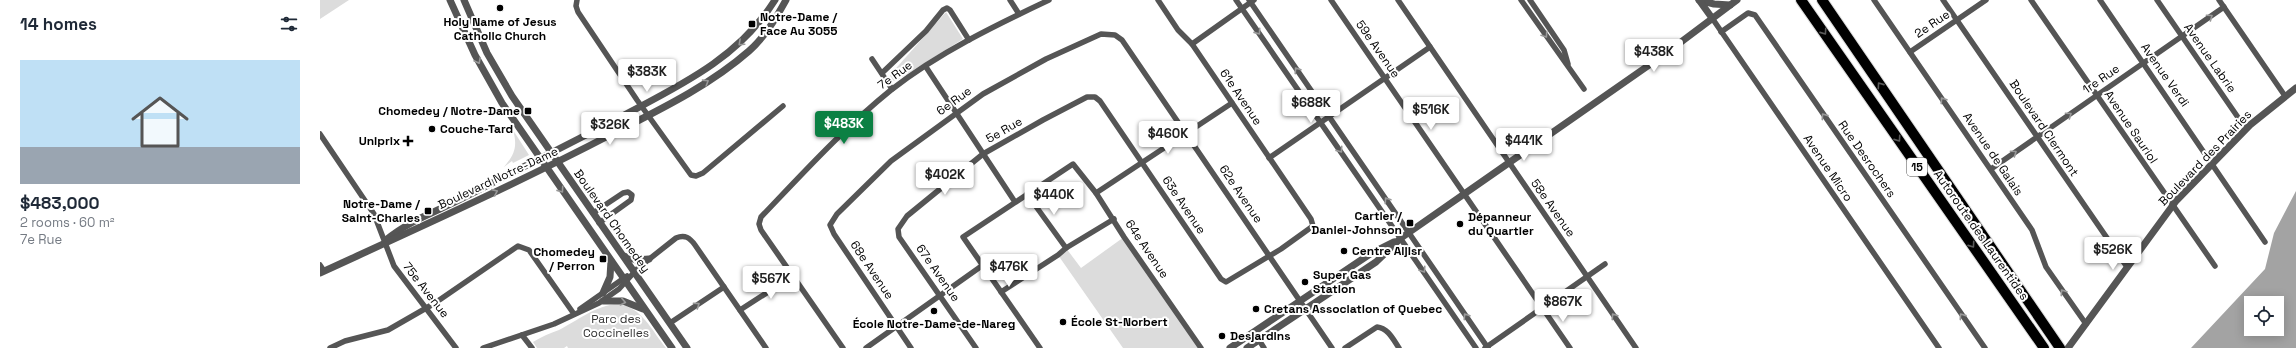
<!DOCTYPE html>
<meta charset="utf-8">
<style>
body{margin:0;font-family:"Space Grotesk",sans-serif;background:#f2f2f3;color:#1f2937;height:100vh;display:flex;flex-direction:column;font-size:15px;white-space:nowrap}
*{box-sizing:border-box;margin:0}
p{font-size:13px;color:#747a83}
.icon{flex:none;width:22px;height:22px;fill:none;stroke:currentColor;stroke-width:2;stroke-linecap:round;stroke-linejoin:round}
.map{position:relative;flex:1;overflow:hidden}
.sheet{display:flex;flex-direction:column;background:#fff;width:320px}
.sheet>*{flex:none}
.tools{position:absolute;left:1924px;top:296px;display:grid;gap:8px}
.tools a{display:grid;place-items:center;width:40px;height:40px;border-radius:0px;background:#fff;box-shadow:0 2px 10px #0003;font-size:20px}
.price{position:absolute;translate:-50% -34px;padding:0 9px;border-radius:4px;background:#fff;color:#222;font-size:13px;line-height:26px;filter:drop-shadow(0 1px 2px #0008)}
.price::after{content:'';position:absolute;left:50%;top:24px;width:12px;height:9px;margin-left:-6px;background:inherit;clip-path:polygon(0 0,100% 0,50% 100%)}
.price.on{background:#0b8043;color:#fff}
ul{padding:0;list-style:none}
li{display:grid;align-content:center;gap:8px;height:212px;padding:0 20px}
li+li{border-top:1px solid #e0e1e3}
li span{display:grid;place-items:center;height:124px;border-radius:0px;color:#555}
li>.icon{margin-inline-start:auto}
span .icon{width:72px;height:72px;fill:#fffc;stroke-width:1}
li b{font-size:17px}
h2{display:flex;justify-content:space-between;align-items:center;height:48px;padding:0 20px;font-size:17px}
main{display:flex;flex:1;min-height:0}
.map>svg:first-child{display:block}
.green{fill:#dcdcdc}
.water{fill:#a3a3a3;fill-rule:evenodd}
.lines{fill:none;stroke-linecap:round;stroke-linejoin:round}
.motorway-casing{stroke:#dbdbdb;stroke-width:12}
.minor{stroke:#555;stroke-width:5.5}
.tertiary{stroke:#555;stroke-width:7}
.motorway{stroke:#000;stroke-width:10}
.oneway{stroke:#999}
.oneway2{stroke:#595959}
.poi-dot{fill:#000;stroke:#fff;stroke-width:1.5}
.labels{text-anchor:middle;stroke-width:4;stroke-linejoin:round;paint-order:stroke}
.shield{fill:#fff;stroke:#4c4c4c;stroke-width:1}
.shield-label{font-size:11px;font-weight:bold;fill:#000}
.poi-label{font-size:12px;font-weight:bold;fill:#000;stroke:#fff;text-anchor:start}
.street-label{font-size:12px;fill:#000;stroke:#fff}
.park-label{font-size:12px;fill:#333;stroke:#fff}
</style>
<main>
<section class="sheet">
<h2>14 homes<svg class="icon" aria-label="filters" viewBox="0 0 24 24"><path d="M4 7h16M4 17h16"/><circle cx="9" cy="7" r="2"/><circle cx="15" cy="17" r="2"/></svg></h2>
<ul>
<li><span style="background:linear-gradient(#bfe0f5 70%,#9aa5b1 0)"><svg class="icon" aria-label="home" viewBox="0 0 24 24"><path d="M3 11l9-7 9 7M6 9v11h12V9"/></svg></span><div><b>$483,000</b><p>2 rooms · 60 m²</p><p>7e Rue</p></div></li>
</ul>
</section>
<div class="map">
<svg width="1976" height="348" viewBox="0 0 1976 348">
<rect width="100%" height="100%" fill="#fff"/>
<!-- green -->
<g class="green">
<polygon points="0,0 29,0 0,19"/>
<polygon points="626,12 643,39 576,81 571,80 570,75"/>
<path d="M 193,130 L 209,155 L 193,163 L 192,161 L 184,167 C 194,155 198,147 193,130 Z"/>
<polygon points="804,237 881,348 803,348 738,255 746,248 761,268"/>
<path d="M 298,304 C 322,307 332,331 346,348 L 248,348 L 247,346 L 244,348 L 217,348 L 213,342 C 221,337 230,333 239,330 C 257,321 276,305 298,304 Z"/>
</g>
<!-- water -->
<path class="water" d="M 1976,191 L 1976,348 L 1871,348 L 1945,269 L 1954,233 ZM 1931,303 L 1957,303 L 1957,329 L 1931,329 Z"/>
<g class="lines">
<!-- motorway casing -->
<g class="motorway-casing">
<g id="motorway">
<polyline points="1481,0 1724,348"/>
<polyline points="1502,0 1740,348"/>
</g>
</g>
<!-- minor -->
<g class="minor">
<polyline points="257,0 256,6 258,12 317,100 371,175 376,176 383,173 463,106"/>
<polyline points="690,0 699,14"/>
<polyline points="916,0 1156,348"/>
<polyline points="929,0 1168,348"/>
<polyline points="1011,0 1250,348"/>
<polyline points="1078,0 1316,348"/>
<polyline points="1201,0 1264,89"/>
<polyline points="1210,0 1244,50 1248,64"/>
<polyline points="1554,0 1712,230 1726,267 1766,324"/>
<polyline points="1623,0 1807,267"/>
<polyline points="1711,0 1895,266"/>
<polyline points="1780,0 1945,242"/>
<polyline points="1837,0 1926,129"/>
<polyline points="1899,0 1965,96"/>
<polyline points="1392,18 1619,348"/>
<polyline points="1401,32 1428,13 1435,15 1665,348"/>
<polyline points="872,44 934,0"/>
<polyline points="1590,52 1666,0"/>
<polyline points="552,59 572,89"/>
<polyline points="606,67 695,202"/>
<polyline points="562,73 606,31 623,10 627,8 630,10 649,40"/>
<polyline points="0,134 54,214 74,266 136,348"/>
<polyline points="949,158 1110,47"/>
<polyline points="1671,169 1904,7"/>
<polyline points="776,193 912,103"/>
<polyline points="707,194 746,248"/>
<polyline points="273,213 303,193 308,192 312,195 311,200 279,223"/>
<polyline points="0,265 4,271"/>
<polyline points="681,292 738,255 746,248 794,219"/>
<polyline points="260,309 307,276"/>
<polyline points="420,310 473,276"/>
<polyline points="350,323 404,287"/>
<polyline points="934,332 944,348"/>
<polyline points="202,335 212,348"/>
<polyline points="10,348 25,341 68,330 115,303 198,246 209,250 254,314"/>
<path d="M 163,348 L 234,324 L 279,303 L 299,289 L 318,268 L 356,238 C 365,234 370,238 375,245 L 446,348"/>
<path d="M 523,348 L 441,230 L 439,224 L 441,217 C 483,173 524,128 571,90 C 618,53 676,25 729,0"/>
<polyline points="546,348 663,265"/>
<polyline points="591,348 514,234 510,225 517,214 571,161 663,94 726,59 781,34 795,35 802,40 1012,348"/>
<polyline points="656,348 579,237 578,229 587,216 663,154 723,120 767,97 775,97 780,101 901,279 906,282 961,249 993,226 991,219 872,44 858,30 838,0"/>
<polyline points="720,348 643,237 753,164 776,193 804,237 881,348"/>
<path d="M 1025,348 L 1057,327 C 1068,328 1073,339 1079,348"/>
<polyline points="1165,348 1285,264"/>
</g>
<!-- tertiary -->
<g class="tertiary">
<polyline points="130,0 155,55 182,103 352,348"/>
<polyline points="144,0 167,53 192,96 367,348"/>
<polyline points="1379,0 1394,4 1410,5"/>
<polyline points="1379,0 1392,18"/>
<path d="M 66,240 C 88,221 118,211 143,198 C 198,169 254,142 308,113 C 365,83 420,56 455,0"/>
<polyline points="304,256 316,260 329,259"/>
<path d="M 0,273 C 98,228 196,184 292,134 C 339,110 389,86 429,51 C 445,37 456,18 466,0"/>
<polyline points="283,293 290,277 291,261"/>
<polyline points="283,301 303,301 323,309"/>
<polyline points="910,348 1050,254 1074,242"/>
<polyline points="927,348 1056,262 1081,238 1345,54 1417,0"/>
<polyline points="1748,348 1856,201 1930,125 1976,88"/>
</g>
<!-- motorway -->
<use href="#motorway" class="motorway"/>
</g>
<!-- one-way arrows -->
<defs><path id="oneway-chevron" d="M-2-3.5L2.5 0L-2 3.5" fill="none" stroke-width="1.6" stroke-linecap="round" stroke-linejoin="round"/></defs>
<g class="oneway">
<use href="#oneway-chevron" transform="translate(1890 17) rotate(-35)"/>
<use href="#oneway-chevron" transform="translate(938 32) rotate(55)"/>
<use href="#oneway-chevron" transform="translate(1225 35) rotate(56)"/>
<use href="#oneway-chevron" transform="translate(421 43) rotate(137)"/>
<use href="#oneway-chevron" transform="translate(158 61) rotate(63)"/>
<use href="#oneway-chevron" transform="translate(977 70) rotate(-124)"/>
<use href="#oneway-chevron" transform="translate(386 82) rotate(-32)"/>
<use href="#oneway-chevron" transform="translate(1623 100) rotate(-124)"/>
<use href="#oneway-chevron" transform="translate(1749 115) rotate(-35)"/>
<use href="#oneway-chevron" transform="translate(1504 116) rotate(-125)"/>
<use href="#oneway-chevron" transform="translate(1020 150) rotate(55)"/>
<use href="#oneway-chevron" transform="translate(1694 153) rotate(-35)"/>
<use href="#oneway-chevron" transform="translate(241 190) rotate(55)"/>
<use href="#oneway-chevron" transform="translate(175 192) rotate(-24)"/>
<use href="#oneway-chevron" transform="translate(1067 200) rotate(-124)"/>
<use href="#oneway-chevron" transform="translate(1103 270) rotate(56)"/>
<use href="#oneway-chevron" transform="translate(1743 292) rotate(-124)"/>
<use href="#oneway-chevron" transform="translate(303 302) rotate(12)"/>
<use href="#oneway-chevron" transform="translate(377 305) rotate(-34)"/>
<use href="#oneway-chevron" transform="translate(1146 316) rotate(-124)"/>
<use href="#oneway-chevron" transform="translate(1294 316) rotate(-124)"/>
<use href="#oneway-chevron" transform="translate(1642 316) rotate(-125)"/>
</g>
<g class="oneway2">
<use href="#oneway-chevron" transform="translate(1504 32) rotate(55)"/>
<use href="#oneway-chevron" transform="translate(1560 85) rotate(-125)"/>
<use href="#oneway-chevron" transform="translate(1578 139) rotate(55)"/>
<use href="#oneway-chevron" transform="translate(1652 245) rotate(55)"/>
</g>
<!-- markers -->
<g class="poi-dot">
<circle cx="180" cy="8" r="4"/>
<rect x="428" y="20" width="8" height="8" rx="2"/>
<rect x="204" y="107" width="8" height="8" rx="2"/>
<circle cx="112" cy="129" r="4"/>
<path d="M86 135h4v4h4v4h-4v4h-4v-4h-4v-4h4z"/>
<rect x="104" y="207" width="8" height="8" rx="2"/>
<rect x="1086" y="219" width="8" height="8" rx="2"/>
<circle cx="1140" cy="224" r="4"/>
<circle cx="1024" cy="251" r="4"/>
<rect x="279" y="255" width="8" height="8" rx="2"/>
<circle cx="985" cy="282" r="4"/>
<circle cx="936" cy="309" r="4"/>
<circle cx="614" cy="311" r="4"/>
<circle cx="743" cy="322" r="4"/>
<circle cx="902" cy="336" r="4"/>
</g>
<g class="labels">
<!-- shield labels -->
<rect class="shield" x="1587" y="158" width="20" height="18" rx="3"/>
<g class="shield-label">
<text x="1597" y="171">15</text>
</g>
<!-- poi labels -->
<g class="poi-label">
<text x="440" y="21">Notre-Dame /<tspan x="440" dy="14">Face Au 3055</tspan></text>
<text x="180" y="26" text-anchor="middle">Holy Name of Jesus<tspan x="180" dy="14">Catholic Church</tspan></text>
<text x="200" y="115" text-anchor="end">Chomedey / Notre-Dame</text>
<text x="120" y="133">Couche-Tard</text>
<text x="80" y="145" text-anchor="end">Uniprix</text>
<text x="100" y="208" text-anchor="end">Notre-Dame /<tspan x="100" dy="14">Saint-Charles</tspan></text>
<text x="1082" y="220" text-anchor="end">Cartier /<tspan x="1082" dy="14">Daniel-Johnson</tspan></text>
<text x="1148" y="221">Dépanneur<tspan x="1148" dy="14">du Quartier</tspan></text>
<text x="1032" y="255">Centre Aljisr</text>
<text x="275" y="256" text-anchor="end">Chomedey<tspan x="275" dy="14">/ Perron</tspan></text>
<text x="993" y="279">Super Gas<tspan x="993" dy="14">Station</tspan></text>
<text x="944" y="313">Cretans Association of Quebec</text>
<text x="751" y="326">École St-Norbert</text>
<text x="614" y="328" text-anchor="middle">École Notre-Dame-de-Nareg</text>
<text x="910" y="340">Desjardins</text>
</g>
<!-- street labels -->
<g class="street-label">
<text transform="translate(1612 24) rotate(-34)" y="4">2e Rue</text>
<text transform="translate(1058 49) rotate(55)" y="4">59e Avenue</text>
<text transform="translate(1890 58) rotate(55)" y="4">Avenue Labrie</text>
<text transform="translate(575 75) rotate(-36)" y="4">7e Rue</text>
<text transform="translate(1845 75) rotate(55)" y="4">Avenue Verdi</text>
<text transform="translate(1781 79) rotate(-35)" y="4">1re Rue</text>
<text transform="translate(921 97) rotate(56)" y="4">61e Avenue</text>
<text transform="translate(634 101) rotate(-36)" y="4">6e Rue</text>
<text transform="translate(1811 127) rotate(56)" y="4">Avenue Sauriol</text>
<text transform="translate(1724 128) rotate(56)" y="4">Boulevard Clermont</text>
<text transform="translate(684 130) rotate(-30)" y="4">5e Rue</text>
<text transform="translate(1673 154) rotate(56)" y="4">Avenue de Galais</text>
<text transform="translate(1885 158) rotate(-46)" y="4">Boulevard des Prairies</text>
<text transform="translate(1547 159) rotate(55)" y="4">Rue Desrochers</text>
<text transform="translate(1508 168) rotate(56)" y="4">Avenue Micro</text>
<text transform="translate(178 178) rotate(-25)" y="4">Boulevard Notre-Dame</text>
<text transform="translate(921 194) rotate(56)" y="4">62e Avenue</text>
<text transform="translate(864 205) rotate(56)" y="4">63e Avenue</text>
<text transform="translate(1233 208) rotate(55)" y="4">58e Avenue</text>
<text transform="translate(292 221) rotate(55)" y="4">Boulevard Chomedey</text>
<text transform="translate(1661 235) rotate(55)" y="4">Autoroute des Laurentides</text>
<text transform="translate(827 249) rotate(56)" y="4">64e Avenue</text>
<text transform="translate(552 270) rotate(56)" y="4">68e Avenue</text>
<text transform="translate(618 273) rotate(55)" y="4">67e Avenue</text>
<text transform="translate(106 290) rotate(52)" y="4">75e Avenue</text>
</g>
<!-- park labels -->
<g class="park-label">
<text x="296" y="323">Parc des<tspan x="296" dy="14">Coccinelles</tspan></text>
</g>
</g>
</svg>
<div class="tools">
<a><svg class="icon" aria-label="locate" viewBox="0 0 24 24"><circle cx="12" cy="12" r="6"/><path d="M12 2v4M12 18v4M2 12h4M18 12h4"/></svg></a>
</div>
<b class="price" style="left:1334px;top:73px">$438K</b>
<b class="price" style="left:327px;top:93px">$383K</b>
<b class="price" style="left:991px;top:124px">$688K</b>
<b class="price" style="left:1111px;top:131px">$516K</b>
<b class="price on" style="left:524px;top:145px">$483K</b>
<b class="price" style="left:290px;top:146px">$326K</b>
<b class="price" style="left:848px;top:155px">$460K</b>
<b class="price" style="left:1204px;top:162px">$441K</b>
<b class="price" style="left:625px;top:196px">$402K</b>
<b class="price" style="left:734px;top:216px">$440K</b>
<b class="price" style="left:1793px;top:271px">$526K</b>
<b class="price" style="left:689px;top:288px">$476K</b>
<b class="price" style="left:451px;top:300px">$567K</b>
<b class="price" style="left:1243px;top:323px">$867K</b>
</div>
</main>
